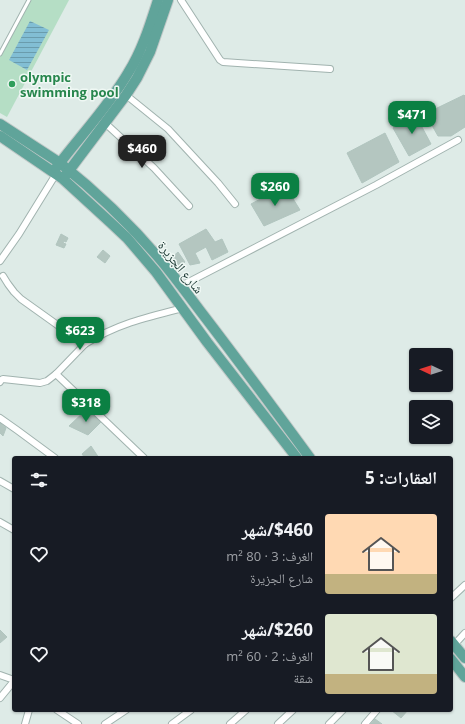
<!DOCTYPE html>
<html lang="ar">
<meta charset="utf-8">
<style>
body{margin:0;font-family:"Open Sans","Noto Naskh Arabic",sans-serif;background:#242831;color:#f1f3f6;direction:rtl;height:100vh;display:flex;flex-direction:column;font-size:15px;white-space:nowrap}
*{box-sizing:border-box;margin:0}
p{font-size:13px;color:#9ea1a6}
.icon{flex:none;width:22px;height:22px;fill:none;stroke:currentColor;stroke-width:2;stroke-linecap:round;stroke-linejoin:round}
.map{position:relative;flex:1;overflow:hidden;direction:ltr}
.sheet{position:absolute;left:12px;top:456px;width:441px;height:256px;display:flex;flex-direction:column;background:#171b24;border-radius:4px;box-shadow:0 1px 3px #0004;direction:rtl}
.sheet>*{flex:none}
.needle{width:26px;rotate:274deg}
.tools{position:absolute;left:409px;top:348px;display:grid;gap:8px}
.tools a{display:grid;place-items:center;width:44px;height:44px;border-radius:4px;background:#171b24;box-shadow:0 1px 3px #0004;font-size:20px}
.price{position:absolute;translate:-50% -34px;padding:0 9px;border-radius:8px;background:#0b8043;color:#fff;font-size:13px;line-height:26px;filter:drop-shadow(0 1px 2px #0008)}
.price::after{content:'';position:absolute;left:50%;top:24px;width:12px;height:9px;margin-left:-6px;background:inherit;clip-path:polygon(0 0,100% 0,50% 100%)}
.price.current{background:#222;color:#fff}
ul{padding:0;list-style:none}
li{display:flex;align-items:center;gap:12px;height:100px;padding:0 16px}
li span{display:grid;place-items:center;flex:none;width:112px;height:80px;border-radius:4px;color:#555}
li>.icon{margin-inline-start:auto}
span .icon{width:48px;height:48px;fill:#fffc;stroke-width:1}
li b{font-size:17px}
h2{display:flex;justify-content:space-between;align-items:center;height:48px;padding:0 16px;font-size:17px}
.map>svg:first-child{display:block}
.green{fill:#b5dec5}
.water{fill:url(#water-rules)}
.building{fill:#b4c6c0;stroke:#b1c5bf}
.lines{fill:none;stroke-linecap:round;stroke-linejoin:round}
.lane-casing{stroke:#a1b3af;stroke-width:5}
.street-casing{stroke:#a1b3af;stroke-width:8}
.primary-casing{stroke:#c0c8c7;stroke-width:12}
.lane{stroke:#fff;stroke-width:3}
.street{stroke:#fff;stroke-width:6}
.primary{stroke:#60a49a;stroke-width:10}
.leisure-dot{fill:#2e9e5b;stroke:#eff8f4;stroke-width:1.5}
.labels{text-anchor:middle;stroke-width:3;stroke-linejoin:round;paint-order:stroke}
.leisure-label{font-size:13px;font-weight:bold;fill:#27864d;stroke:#eff8f4;text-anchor:start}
.street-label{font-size:13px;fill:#1f3c37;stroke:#eff8f4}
</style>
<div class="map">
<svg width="465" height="724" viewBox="0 0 465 724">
<defs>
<pattern id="water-rules" width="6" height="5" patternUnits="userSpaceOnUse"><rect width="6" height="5" fill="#82bed4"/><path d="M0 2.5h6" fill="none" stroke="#6a9cad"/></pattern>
</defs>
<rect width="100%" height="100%" fill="#deebe7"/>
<!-- green -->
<polygon class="green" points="31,0 69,0 7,117 0,113 0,55"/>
<!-- water -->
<polygon class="water" points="30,21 49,30 27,70 9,60"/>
<!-- building -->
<g class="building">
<polygon points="464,95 465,96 465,127 451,136 438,136 429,120 433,110"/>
<polygon points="415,114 431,144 409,156 393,128"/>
<polygon points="385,133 399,162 362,183 347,153"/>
<polygon points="281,188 289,200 292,197 300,210 264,226 251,204"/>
<polygon points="206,229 215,242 222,239 228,252 212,260 206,247 195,253 200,263 190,265 179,244"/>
<polygon points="61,234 68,238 66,242 64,241 63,243 66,244 64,248 56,245"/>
<polygon points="103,250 110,256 105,263 97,257"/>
<polygon points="178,252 185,262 176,269 169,260"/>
<polygon points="87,409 102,421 88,435 69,426"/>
<polygon points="0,423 6,428 3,436 0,433"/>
<polygon points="91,446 99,458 85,458 82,454"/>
<polygon points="0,630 7,637 0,643"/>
<polygon points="391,710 408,710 401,718"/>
<polygon points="375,719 382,724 371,724"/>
</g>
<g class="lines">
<!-- lane casing -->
<g class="lane-casing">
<polyline id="lane" points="0,54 29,0"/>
</g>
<!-- street casing -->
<g class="street-casing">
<g id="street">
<polyline points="181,0 220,60 223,62 330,69"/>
<polyline points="126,95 168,129 218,183 235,204"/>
<polyline points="105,123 154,168 189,206"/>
<polyline points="0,261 19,234 56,174"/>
<path d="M 3,276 L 8,284 L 14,292 L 21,299 L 63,329 L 85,344 C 117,324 147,317 183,308"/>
<polyline points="181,286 376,185 458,140"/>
<polyline points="56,374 144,458"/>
<polyline points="0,382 1,380 3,379 40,383 47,381 56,374 85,344"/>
<polyline points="0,418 17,430 55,458"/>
<polyline points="0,481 14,489"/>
<polyline points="0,522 14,530"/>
<polyline points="451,598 465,585"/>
<polyline points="454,645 465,633"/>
<polyline points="0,675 14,680"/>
<polyline points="0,698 14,681"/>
<polyline points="57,710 78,724"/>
<polyline points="25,724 29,710"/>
<polyline points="105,724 126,710"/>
<polyline points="172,724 191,710"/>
<polyline points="230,724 246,710"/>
<polyline points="278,724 293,710"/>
<polyline points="329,724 343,710"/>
<polyline points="365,724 377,710"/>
</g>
</g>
<!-- primary casing -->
<g class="primary-casing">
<g id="primary">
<path d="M 0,124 L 60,163 C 98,193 133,227 164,264 C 177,280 189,296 201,312 C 238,360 274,409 310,458"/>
<polyline points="0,136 53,172 63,179 111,223 127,238 156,272 207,342 297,458"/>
<path d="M 56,168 C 80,136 108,107 128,73 C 142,51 150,25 158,0"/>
<polyline points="65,176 126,95 137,78 150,52 168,0"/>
<polyline points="451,641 465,658"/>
<polyline points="451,659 465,677"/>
</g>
</g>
<!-- lane -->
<use href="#lane" class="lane"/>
<!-- street -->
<use href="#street" class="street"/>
<!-- primary -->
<use href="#primary" class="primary"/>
</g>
<!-- markers -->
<circle class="leisure-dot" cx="12" cy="84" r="4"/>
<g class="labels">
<!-- leisure labels -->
<g class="leisure-label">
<text x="20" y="82">olympic<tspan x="20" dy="15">swimming pool</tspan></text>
</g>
<!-- street labels -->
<g class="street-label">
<text transform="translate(181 267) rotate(51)" y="5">شارع الجزيرة</text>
</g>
</g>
</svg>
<div class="tools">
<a><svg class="needle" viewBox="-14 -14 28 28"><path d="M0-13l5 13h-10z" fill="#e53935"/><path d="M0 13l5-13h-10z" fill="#9ea1a6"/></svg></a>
<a><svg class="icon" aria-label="layers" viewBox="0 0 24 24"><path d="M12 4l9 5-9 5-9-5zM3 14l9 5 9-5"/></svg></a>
</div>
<b class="price" style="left:412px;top:135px">$471</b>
<b class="price current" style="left:142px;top:169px">$460</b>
<b class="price" style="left:275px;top:207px">$260</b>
<b class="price" style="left:80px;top:351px">$623</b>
<b class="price" style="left:86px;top:423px">$318</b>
<section class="sheet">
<h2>العقارات: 5<svg class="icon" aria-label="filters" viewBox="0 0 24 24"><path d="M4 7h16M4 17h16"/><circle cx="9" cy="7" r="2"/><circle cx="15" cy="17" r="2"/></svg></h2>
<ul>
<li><span style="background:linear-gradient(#ffd9b3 75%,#c2b280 0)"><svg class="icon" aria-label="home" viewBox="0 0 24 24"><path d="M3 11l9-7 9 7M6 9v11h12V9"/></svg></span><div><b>$460/شهر</b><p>الغرف: 3 · 80 m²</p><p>شارع الجزيرة</p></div><svg class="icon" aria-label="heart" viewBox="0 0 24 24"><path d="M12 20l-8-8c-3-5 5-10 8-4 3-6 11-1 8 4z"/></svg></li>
<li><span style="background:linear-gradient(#dfe7d0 75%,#c2b280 0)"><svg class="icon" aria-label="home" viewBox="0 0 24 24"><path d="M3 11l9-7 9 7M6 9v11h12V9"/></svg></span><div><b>$260/شهر</b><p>الغرف: 2 · 60 m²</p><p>شقة</p></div><svg class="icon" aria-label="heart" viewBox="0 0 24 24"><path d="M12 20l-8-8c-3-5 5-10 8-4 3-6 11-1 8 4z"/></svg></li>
</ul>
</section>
</div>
